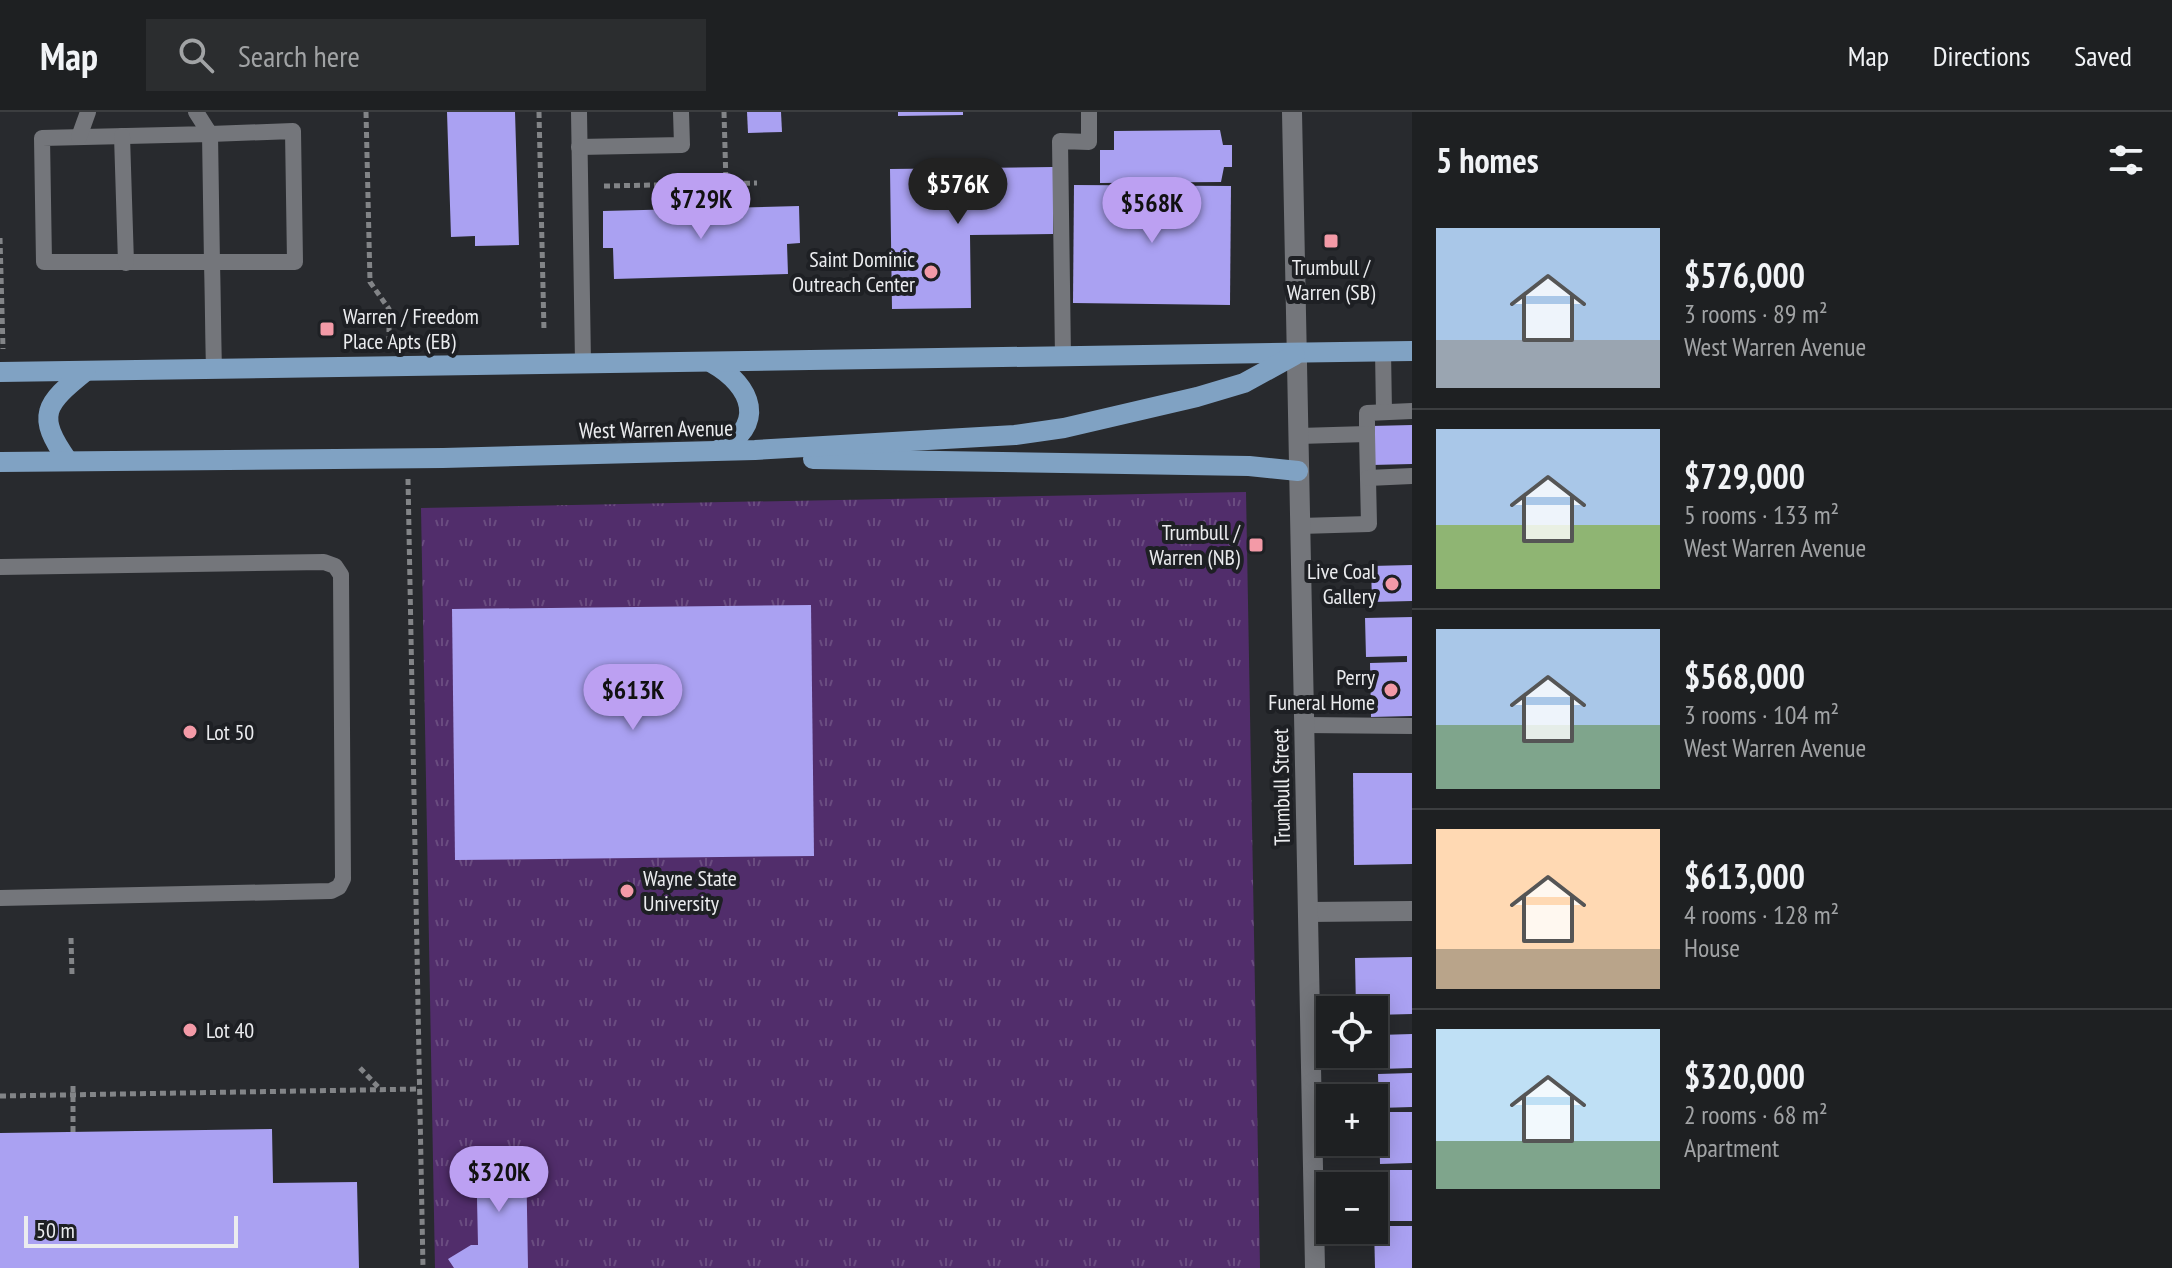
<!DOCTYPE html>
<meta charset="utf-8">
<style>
body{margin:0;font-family:"PT Sans Narrow",sans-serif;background:#2b2d2f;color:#f1f3f6;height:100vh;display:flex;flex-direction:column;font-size:30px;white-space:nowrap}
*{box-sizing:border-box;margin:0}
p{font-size:26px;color:#a1a3a5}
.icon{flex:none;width:44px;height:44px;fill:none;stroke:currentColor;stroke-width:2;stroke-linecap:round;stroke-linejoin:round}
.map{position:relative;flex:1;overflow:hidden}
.drawer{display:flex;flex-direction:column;background:#1e2022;width:760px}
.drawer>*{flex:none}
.controls{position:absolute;left:1316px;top:884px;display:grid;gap:16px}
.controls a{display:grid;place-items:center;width:72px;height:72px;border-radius:0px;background:#1e2022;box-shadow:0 4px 20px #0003,0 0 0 2px #3c3e40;font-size:40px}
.scale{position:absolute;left:24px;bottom:20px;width:214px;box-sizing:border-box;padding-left:8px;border:4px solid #ebecef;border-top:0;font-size:22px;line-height:28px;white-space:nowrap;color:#ebecef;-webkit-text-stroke:6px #1e2024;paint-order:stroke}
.price{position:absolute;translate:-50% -68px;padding:0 18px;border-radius:28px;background:#bca0f2;color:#111;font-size:26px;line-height:52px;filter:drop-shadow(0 2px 4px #0008)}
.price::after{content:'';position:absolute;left:50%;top:48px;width:24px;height:18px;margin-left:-12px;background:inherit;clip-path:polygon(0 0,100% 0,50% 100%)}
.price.current{background:#222;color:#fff}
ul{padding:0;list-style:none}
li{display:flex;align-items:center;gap:24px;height:200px;padding:0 24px}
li+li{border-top:2px solid #3c3e40}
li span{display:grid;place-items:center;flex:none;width:224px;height:160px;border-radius:0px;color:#555}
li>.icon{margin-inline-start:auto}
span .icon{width:96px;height:96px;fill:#fffc;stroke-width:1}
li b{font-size:34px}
h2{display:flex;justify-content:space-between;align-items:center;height:96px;padding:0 24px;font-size:34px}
header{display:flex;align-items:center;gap:48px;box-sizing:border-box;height:112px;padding:0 40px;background:#1e2022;border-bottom:2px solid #3c3e40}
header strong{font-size:38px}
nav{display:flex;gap:44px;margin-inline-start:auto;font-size:28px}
.search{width:560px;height:72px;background:#2b2d2f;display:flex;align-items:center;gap:20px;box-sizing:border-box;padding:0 28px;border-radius:0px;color:#a1a3a5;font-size:30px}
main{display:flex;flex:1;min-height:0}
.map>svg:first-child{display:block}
.park{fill:url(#park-tufts)}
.building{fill:#aaa1f2}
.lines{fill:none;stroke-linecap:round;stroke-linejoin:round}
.path{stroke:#828487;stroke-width:5;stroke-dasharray:6 4;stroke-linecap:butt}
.lane{stroke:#74767b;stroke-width:16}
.street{stroke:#74767b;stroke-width:20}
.secondary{stroke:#74767b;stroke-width:20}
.primary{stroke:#80a2c3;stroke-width:20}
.poi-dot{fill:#f39aa7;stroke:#1e2024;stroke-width:3}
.labels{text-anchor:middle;stroke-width:8;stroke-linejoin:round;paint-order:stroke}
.poi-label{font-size:22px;fill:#ebecef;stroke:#1e2024;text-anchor:end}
.street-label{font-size:22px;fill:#ebecef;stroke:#1e2024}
</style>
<header>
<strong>Map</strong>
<div class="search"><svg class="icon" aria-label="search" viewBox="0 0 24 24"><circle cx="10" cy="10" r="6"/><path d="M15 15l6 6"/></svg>Search here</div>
<nav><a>Map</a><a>Directions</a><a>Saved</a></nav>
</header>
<main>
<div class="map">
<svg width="1412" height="1156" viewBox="0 0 1412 1156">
<defs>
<pattern id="park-tufts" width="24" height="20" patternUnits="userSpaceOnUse" patternTransform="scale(2)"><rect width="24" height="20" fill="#512d6b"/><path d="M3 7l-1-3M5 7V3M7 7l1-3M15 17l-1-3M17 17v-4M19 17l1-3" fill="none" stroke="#6a4c80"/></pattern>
</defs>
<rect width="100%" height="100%" fill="#282a2e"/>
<!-- park -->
<polygon class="park" points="1246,380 1260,1156 435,1156 421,396"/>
<!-- building -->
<g class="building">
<polygon points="447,0 515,0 519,133 475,134 475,124 451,125"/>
<polygon points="747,0 781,0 782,20 748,21"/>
<polygon points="898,0 963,0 963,3 898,4"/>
<polygon points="1220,18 1223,33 1232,33 1232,55 1224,55 1221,70 1100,71 1100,38 1114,38 1114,19"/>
<polygon points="1053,55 1053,122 970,123 971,196 892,197 890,57"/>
<polygon points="1074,73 1231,74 1230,193 1073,191"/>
<polygon points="799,94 800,131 787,132 788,162 614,167 613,136 603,136 603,99"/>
<polygon points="1412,313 1412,352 1372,353 1371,314"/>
<polygon points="1412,453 1412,489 1372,490 1371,454"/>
<polygon points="811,493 814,744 455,748 452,497"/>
<polygon points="1412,505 1412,604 1371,605 1370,551 1407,550 1407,544 1366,545 1365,506"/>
<polygon points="1353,661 1412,661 1412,752 1354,753"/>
<polygon points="1412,845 1412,902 1374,903 1374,898 1356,898 1355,846"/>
<polygon points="1412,922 1412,956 1380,957 1379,923"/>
<polygon points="1412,961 1412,995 1379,996 1378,962"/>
<polygon points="1379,1000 1412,1000 1412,1051 1380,1052"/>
<polygon points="272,1017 273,1071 357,1070 359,1156 0,1156 0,1021"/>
<polygon points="526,1040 528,1156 454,1156 448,1147 471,1133 478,1133 476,1041"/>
<rect x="1376" y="1058" width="36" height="51"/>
<polygon points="1374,1114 1412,1114 1412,1156 1375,1156"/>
</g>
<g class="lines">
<!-- path -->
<g class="path">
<polyline points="366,0 370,170 389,197 389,233"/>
<polyline points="539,0 544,219"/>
<polyline points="724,0 726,72"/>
<polyline points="604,74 757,71"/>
<polyline points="0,126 3,237"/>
<polyline points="408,367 423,1156"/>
<polyline points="71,826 72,863"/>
<polyline points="360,956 381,978"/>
<polyline points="0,984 420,977"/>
<polyline points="73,1020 73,974"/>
</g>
<!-- lane -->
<g class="lane">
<path d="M 196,0 L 210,22 L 293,19 L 295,150 L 44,150 L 42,26 L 210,22 L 212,152 C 213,187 213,222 214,257"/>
<polyline points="579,0 583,251"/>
<polyline points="122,24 126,151"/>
<polyline points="79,25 88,0"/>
<polyline points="579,35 682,33 681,0"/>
<polyline points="1383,239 1384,300"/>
<polyline points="1063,245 1060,29 1089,30 1089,0"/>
<polyline points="1367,322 1367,301 1412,299"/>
<polyline points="1299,324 1367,322 1369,412 1300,414"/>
<polyline points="1368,366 1412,364"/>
<polyline points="0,455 324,450 335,454 341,463 343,767 339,775 331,779 0,786"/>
<polyline points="1304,613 1412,614"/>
</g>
<!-- street -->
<polyline class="street" points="1308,800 1412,799"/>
<!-- secondary -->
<polyline class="secondary" points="1292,0 1315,1156"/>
<!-- primary -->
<g class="primary">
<path d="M 712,251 C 753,274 767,314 718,338"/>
<polyline points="0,260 1412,239"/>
<polyline points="813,347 1249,354 1298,359"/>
<path d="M 68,349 C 35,303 45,292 86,259"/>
<polyline points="0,350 443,346 755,338 1015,323 1064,316 1197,285 1244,271 1295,243"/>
</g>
</g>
<!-- markers -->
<g class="poi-dot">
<rect x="1323" y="121" width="16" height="16" rx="4"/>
<circle cx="931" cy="160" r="8"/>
<rect x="319" y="209" width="16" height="16" rx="4"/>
<rect x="1248" y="425" width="16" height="16" rx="4"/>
<circle cx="1392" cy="472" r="8"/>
<circle cx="1391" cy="578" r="8"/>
<circle cx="190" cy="620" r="8"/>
<circle cx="627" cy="779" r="8"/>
<circle cx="190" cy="918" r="8"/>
</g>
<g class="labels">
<!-- poi labels -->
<g class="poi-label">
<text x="915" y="155">Saint Dominic<tspan x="915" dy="25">Outreach Center</tspan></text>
<text x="1331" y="163" text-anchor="middle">Trumbull /<tspan x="1331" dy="25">Warren (SB)</tspan></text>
<text x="343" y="212" text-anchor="start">Warren / Freedom<tspan x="343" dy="25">Place Apts (EB)</tspan></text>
<text x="1240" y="428">Trumbull /<tspan x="1240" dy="25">Warren (NB)</tspan></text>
<text x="1376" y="467">Live Coal<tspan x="1376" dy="25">Gallery</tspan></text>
<text x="1375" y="573">Perry<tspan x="1375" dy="25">Funeral Home</tspan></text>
<text x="206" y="628" text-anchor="start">Lot 50</text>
<text x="643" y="774" text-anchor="start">Wayne State<tspan x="643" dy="25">University</tspan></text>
<text x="206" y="926" text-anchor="start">Lot 40</text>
</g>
<!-- street labels -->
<g class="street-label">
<text transform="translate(656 317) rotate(-1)" y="8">West Warren Avenue</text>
<text transform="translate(1281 675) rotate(-91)" y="8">Trumbull Street</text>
</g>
</g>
</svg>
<div class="controls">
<a><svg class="icon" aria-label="locate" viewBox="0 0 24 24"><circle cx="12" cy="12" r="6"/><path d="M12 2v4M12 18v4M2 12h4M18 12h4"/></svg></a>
<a>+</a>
<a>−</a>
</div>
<div class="scale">50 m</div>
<b class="price current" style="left:958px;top:114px">$576K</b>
<b class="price" style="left:701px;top:129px">$729K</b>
<b class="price" style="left:1152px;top:133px">$568K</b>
<b class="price" style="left:633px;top:620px">$613K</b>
<b class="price" style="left:499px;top:1102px">$320K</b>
</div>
<section class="drawer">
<h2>5 homes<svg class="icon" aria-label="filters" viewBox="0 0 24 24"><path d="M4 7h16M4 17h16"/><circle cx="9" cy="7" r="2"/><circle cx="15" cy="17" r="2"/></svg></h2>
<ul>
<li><span style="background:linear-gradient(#a9c7e8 70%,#9aa5b1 0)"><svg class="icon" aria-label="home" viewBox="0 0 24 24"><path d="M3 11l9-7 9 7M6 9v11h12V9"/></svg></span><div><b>$576,000</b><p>3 rooms · 89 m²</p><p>West Warren Avenue</p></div></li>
<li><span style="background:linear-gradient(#a9c7e8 60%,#8fb573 0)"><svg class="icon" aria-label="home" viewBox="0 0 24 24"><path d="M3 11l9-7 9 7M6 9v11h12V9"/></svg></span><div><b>$729,000</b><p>5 rooms · 133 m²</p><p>West Warren Avenue</p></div></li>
<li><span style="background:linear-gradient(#a9c7e8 60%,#7fa58c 0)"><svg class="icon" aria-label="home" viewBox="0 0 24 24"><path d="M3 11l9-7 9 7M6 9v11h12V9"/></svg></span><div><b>$568,000</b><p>3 rooms · 104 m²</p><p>West Warren Avenue</p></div></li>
<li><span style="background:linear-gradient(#ffd9b3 75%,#b9a48a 0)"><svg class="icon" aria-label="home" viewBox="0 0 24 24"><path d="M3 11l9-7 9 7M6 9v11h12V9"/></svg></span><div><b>$613,000</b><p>4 rooms · 128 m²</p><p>House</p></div></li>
<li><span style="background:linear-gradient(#bfe0f5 70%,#7fa58c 0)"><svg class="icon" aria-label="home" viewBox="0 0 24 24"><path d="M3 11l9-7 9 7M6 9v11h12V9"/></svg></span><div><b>$320,000</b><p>2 rooms · 68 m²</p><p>Apartment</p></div></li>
</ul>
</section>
</main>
